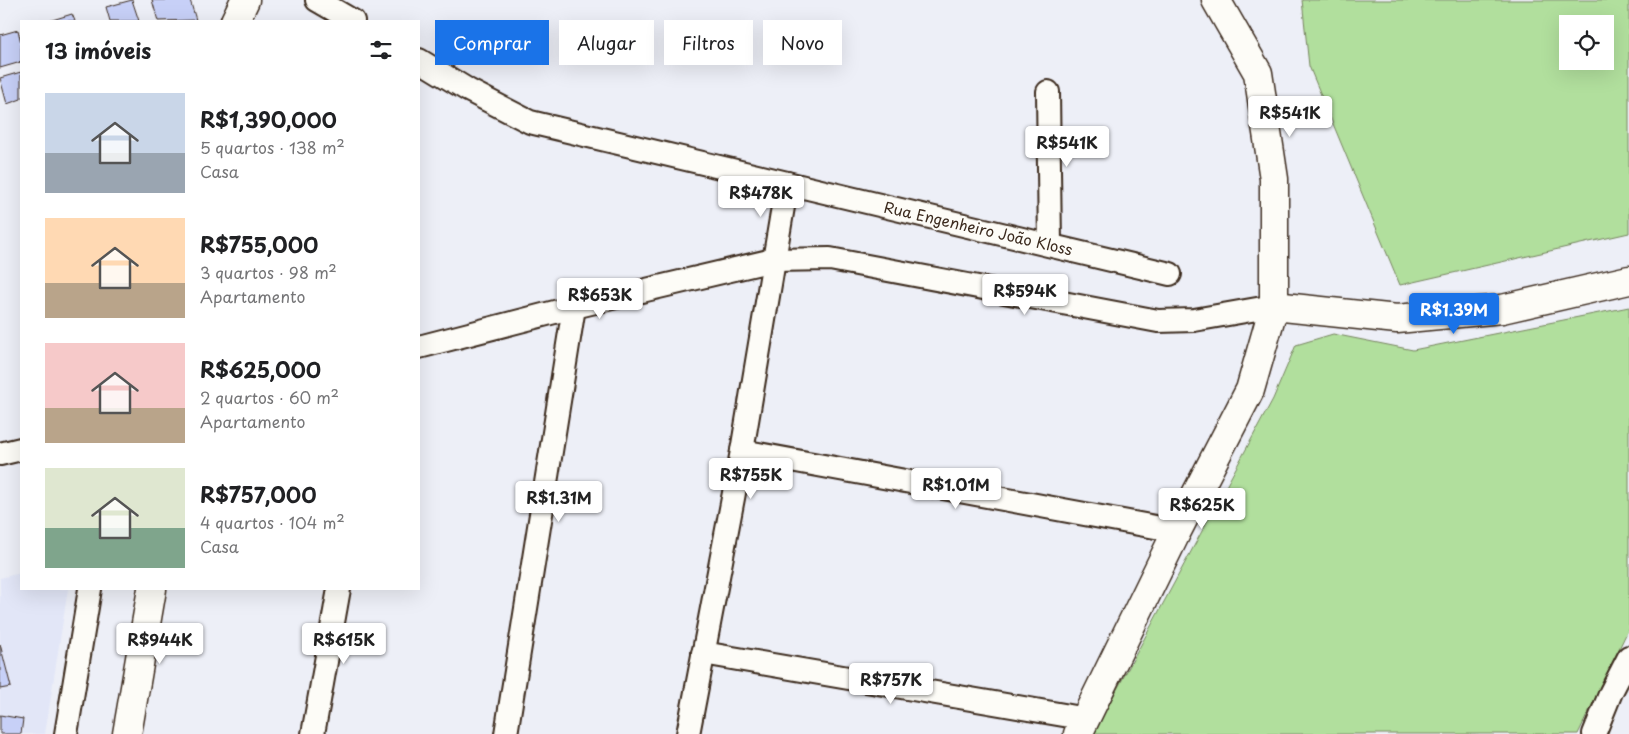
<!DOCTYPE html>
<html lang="pt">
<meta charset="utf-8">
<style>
body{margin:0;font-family:"Playpen Sans",sans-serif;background:#f6f6f6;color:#202124;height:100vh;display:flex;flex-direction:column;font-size:19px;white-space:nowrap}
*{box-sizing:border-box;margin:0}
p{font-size:16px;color:#757577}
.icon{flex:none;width:28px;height:28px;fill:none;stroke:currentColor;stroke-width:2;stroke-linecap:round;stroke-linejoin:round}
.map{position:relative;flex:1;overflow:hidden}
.drawer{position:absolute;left:20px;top:20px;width:400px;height:570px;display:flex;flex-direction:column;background:#fff;border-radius:0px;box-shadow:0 5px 20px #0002}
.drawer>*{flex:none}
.top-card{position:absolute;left:435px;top:20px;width:475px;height:45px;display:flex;gap:10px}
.tools{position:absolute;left:1559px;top:15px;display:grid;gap:10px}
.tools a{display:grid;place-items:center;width:55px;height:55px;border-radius:0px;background:#fff;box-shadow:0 5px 20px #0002;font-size:25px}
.price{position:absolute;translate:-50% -42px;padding:0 11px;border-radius:5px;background:#fff;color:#222;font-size:16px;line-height:32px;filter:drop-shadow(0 1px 2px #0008)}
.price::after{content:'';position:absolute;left:50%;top:30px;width:15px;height:11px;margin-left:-8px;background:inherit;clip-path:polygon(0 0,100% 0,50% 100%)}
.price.current{background:#1a73e8;color:#fff}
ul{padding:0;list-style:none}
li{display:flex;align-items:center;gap:15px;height:125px;padding:0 25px}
li span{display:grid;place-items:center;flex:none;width:140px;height:100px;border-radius:0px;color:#555}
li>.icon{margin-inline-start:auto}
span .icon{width:60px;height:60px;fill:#fffc;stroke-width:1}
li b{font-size:21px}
h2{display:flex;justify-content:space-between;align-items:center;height:60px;padding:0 25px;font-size:21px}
.tag{padding:0 18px;border-radius:0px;background:#fff;box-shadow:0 5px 20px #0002;font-size:18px;line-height:45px}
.tag.current{background:#1a73e8;color:#fff}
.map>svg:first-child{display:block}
.built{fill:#e2e6f7}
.green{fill:#b1df9d;stroke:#76845e;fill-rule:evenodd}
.building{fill:#c7d0f7;stroke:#3b2a1e}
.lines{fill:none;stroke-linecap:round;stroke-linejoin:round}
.minor-casing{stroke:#3b2a1e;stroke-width:26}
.tertiary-casing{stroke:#3b2a1e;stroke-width:31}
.minor{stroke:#fdfcf7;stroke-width:22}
.tertiary{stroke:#fdfcf7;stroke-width:28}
.labels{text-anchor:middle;stroke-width:4;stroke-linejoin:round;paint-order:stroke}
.street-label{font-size:15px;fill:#3b2a1e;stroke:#fdfcf7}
</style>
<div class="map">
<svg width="1629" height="734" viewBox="0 0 1629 734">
<rect width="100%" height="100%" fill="#edeff7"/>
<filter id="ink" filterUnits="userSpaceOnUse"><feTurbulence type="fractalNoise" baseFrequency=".02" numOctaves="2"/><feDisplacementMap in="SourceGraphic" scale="10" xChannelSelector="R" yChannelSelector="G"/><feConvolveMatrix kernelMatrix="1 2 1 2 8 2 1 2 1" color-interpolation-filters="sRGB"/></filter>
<g filter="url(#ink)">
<!-- built -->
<polygon class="built" points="21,573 21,589 68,589 45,734 0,734 0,578"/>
<!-- green -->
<g class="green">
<path d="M 1302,0 L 1629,0 L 1629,233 L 1400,285 L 1309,66 ZM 1568,24 L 1605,24 L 1605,61 L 1568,61 Z"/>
<polygon points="1629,307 1629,628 1578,734 1093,734 1273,399 1296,345 1333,334 1413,350"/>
</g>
<!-- building -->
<g class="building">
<polygon points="132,0 139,21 110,21 106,7"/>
<polygon points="152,0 190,0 196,20 158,21"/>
<polygon points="72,14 75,21 49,21"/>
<polygon points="18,30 21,43 21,62 0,68 0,35"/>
<polygon points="21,72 21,99 7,104 0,78"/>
<polygon points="0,644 11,687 0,689"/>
<polygon points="0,715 23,719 21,734 0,734"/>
</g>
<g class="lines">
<!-- minor casing -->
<g class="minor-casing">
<g id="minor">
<polyline points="317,0 353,21"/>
<polyline points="419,60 468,90 530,122 1170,274"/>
<polyline points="1048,92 1050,245"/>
<polyline points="419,347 574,307 773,260 830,259 1158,321 1194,320 1274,306"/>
<polyline points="742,451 1177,531"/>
<polyline points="0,454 21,449"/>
<polyline points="703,653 1087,719"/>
<polyline points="66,734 90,589"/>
<polyline points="313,734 339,589"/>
<polyline points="506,734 574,307"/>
<polyline points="688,734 742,451 787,183"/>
<polyline points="1594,734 1611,692 1629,657"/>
</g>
</g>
<!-- tertiary casing -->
<g class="tertiary-casing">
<g id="tertiary">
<polyline points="235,21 245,0"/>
<polyline points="1274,306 1397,319 1502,309 1629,280"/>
<polyline points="127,734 152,589"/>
<polyline points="1078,734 1177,531 1250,390 1274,306 1274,179 1258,73 1216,0"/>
</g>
</g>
<!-- minor -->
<use href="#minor" class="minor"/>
<!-- tertiary -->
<use href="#tertiary" class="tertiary"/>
</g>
</g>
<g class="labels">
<!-- street labels -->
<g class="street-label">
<text transform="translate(978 229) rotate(13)" y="5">Rua Engenheiro João Kloss</text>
</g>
</g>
</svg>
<div class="tools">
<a><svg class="icon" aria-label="locate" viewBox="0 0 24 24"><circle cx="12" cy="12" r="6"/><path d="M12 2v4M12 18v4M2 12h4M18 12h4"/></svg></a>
</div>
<b class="price" style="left:1290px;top:138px">R$541K</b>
<b class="price" style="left:1067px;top:168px">R$541K</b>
<b class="price" style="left:761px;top:218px">R$478K</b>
<b class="price" style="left:1025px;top:316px">R$594K</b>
<b class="price" style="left:600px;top:320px">R$653K</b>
<b class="price current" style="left:1454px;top:335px">R$1.39M</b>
<b class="price" style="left:751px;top:500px">R$755K</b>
<b class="price" style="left:956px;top:510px">R$1.01M</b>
<b class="price" style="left:559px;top:523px">R$1.31M</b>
<b class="price" style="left:1202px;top:530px">R$625K</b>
<b class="price" style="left:160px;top:665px">R$944K</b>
<b class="price" style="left:344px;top:665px">R$615K</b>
<b class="price" style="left:891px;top:705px">R$757K</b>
<div class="top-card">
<a class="tag current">Comprar</a>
<a class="tag">Alugar</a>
<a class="tag">Filtros</a>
<a class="tag">Novo</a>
</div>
<section class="drawer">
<h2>13 imóveis<svg class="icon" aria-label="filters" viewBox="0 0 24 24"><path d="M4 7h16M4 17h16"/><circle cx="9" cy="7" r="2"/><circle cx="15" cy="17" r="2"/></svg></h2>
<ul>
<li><span style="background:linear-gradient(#c9d6e8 60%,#9aa5b1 0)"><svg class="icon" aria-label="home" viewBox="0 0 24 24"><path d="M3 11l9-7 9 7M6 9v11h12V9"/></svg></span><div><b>R$1,390,000</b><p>5 quartos · 138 m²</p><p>Casa</p></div></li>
<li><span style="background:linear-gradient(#ffd9b3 65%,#b9a48a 0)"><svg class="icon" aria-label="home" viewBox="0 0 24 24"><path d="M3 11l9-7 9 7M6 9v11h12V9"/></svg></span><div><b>R$755,000</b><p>3 quartos · 98 m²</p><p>Apartamento</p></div></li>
<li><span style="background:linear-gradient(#f6c9c9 65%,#b9a48a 0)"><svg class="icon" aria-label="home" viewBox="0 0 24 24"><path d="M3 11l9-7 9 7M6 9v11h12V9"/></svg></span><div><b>R$625,000</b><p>2 quartos · 60 m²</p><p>Apartamento</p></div></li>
<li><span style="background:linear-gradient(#dfe7d0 60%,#7fa58c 0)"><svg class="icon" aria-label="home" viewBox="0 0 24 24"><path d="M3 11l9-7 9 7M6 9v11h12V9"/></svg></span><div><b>R$757,000</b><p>4 quartos · 104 m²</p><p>Casa</p></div></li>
</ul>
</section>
</div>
